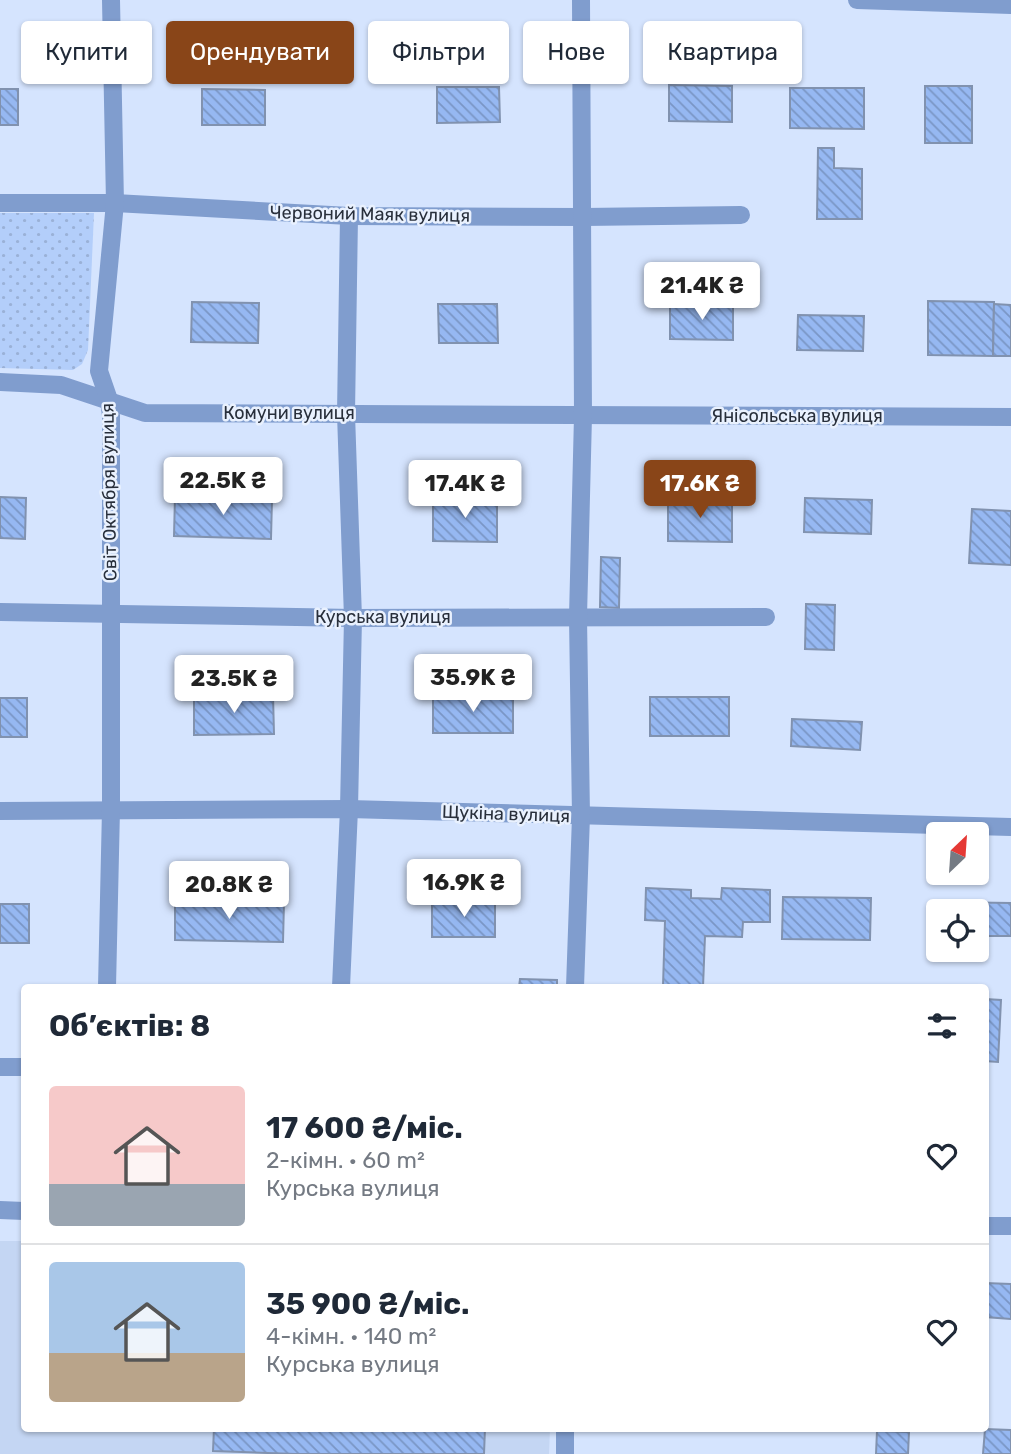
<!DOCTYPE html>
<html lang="uk">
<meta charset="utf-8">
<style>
body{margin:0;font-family:Rubik,sans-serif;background:#f6f6f7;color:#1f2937;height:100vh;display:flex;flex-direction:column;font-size:26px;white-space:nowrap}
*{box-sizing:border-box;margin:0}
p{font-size:23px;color:#747a83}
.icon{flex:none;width:38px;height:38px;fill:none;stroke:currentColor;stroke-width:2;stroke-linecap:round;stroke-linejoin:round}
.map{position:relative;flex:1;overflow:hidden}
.details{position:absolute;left:21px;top:984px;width:968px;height:448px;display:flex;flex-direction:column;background:#fff;border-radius:7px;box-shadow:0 2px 5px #0004}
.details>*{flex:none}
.banner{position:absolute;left:21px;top:21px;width:970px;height:63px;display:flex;gap:14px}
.needle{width:46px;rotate:25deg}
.tools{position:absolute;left:926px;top:822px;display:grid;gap:14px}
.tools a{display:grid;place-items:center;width:63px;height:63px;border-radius:7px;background:#fff;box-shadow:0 2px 5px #0004;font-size:35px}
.price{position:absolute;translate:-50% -60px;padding:0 16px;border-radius:7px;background:#fff;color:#222;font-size:23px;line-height:46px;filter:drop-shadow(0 2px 4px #0008)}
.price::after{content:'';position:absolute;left:50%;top:42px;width:21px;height:16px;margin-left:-10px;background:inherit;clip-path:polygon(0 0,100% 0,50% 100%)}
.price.active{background:#894518;color:#fff}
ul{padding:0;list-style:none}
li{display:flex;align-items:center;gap:21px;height:175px;padding:0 28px}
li+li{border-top:2px solid #e0e1e3}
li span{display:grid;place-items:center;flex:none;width:196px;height:140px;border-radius:7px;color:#555}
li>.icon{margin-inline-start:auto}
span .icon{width:84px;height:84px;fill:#fffc;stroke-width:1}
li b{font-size:30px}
h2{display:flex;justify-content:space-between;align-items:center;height:84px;padding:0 28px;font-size:30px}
.pill{padding:0 24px;border-radius:7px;background:#fff;box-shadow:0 2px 5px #0004;font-size:24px;line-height:63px}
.pill.active{background:#894518;color:#fff}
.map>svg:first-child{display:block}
.built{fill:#c4d6f3}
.grass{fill:url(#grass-dots)}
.building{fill:url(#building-back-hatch);stroke:#8192af;stroke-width:2}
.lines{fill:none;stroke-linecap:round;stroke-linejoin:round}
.minor{stroke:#809dce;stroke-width:18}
.labels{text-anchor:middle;stroke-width:5;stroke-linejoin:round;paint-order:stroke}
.street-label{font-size:18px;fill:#282f3b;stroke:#e9f1fe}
</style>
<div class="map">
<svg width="1011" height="1454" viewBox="0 0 1011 1454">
<defs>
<pattern id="grass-dots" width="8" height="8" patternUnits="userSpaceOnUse" patternTransform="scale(1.75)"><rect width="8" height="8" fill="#b3cefa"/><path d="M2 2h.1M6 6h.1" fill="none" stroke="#9ab1d7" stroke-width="1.8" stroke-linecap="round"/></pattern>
<pattern id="building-back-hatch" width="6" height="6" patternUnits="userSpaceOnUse" patternTransform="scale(1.75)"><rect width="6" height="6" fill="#96b8f2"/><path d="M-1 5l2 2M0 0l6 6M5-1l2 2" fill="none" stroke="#7a96c5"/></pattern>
</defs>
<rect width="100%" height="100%" fill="#d5e4fe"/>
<!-- built -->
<polygon class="built" points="0,1241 24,1241 24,1428 550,1428 549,1454 0,1454"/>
<!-- grass -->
<polygon class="grass" points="0,213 94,213 88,350 82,364 73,370 0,368"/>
<!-- building -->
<g class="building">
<polygon points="669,85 732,86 732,122 669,121"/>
<rect x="925" y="86" width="47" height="57"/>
<polygon points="437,87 499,87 500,122 437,123"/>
<polygon points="790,88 864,88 864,129 790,128"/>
<rect x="0" y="89" width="18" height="36"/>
<polygon points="202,89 265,90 265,125 202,125"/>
<polygon points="818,148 834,148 834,168 862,169 862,219 817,219"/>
<polygon points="928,301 994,302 993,356 928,355"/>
<polygon points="192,302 259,303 258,343 191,342"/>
<polygon points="438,304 497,304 498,343 439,343"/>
<polygon points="670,304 733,304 733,340 670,339"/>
<polygon points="994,304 1011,305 1011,356 993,356"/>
<polygon points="798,315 864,316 863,351 797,350"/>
<polygon points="175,496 272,499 271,539 174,536"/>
<polygon points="0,497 26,498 25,539 0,538"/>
<polygon points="805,498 872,500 871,534 804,532"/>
<polygon points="433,499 497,500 497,542 433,541"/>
<polygon points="668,499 732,499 732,542 668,541"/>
<polygon points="972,509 1011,511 1011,565 969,563"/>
<polygon points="601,557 620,558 619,608 600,607"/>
<polygon points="806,604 835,605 834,650 805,649"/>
<rect x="433" y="694" width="80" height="39"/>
<polygon points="273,695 274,734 194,735 194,696"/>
<rect x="650" y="697" width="79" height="39"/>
<rect x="0" y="698" width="27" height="39"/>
<polygon points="792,719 862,722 860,750 791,746"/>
<polygon points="646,888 691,890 691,898 721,899 722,888 770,890 770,922 743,922 742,937 705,936 703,987 663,986 665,921 645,920"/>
<polygon points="783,897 871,898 870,940 782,939"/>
<polygon points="175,899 284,902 283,942 175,940"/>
<polygon points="495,901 495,937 432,937 432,902"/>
<polygon points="945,902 1011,903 1011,936 976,936 976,912 945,912"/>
<rect x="0" y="904" width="29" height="39"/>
<polygon points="520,979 557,980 557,987 519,987"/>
<polygon points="985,999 1001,1000 998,1062 985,1061"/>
<polygon points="985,1283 1011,1284 1011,1319 985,1317"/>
<polygon points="214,1428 485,1428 484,1454 295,1454 213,1451"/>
<polygon points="985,1429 1011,1430 1011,1454 983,1454"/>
<polygon points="877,1431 909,1432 908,1454 876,1454"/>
</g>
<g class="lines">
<!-- minor -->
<g class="minor">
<polyline points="857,0 1011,5"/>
<polyline points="0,203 115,203 349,216 584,217 741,215"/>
<polyline points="0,382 61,385 145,413 1011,417"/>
<polyline points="0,612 353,618 766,617"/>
<polyline points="0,811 349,809 1011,827"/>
<polyline points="107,987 111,809 111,416 109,400 99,371 115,203 111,0"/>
<polyline points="341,987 349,809 353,618 346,414 349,216"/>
<polyline points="575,987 581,816 578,617 583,416 581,0"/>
<polyline points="0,1067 24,1067"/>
<polyline points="0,1210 24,1211"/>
<polyline points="985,1226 1011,1226"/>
<polyline points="565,1454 565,1428"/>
</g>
</g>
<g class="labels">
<!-- street labels -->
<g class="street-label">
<text transform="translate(370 214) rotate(1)" y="6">Червоний Маяк вулиця</text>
<text x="289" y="419">Комуни вулиця</text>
<text x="797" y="422">Янісольська вулиця</text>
<text transform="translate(109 492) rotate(-91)" y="6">Світ Октября вулиця</text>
<text x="383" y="623">Курська вулиця</text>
<text transform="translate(506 814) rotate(2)" y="6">Щукіна вулиця</text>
</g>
</g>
</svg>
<div class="tools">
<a><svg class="needle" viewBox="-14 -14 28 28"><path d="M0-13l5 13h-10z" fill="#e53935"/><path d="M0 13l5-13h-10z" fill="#747a83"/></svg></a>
<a><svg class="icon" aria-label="locate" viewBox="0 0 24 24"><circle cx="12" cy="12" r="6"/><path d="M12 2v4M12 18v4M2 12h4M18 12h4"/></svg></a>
</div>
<b class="price" style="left:702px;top:322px">21.4K ₴</b>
<b class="price" style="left:223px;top:517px">22.5K ₴</b>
<b class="price" style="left:465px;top:520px">17.4K ₴</b>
<b class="price active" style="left:700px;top:520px">17.6K ₴</b>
<b class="price" style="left:473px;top:714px">35.9K ₴</b>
<b class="price" style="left:234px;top:715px">23.5K ₴</b>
<b class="price" style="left:464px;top:919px">16.9K ₴</b>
<b class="price" style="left:229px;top:921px">20.8K ₴</b>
<div class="banner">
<a class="pill">Купити</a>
<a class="pill active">Орендувати</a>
<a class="pill">Фільтри</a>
<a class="pill">Нове</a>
<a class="pill">Квартира</a>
</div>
<section class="details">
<h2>Об’єктів: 8<svg class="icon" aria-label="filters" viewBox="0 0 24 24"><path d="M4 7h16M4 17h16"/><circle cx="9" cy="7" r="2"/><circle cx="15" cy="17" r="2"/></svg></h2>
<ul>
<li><span style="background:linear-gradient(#f6c9c9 70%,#9aa5b1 0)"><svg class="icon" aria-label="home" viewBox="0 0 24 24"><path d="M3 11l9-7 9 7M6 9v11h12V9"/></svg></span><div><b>17 600 ₴/міс.</b><p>2-кімн. · 60 m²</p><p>Курська вулиця</p></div><svg class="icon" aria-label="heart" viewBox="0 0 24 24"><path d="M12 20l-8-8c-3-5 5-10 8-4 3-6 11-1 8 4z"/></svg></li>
<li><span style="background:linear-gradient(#a9c7e8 65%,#b9a48a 0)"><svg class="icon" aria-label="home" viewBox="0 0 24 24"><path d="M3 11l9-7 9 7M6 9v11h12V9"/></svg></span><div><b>35 900 ₴/міс.</b><p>4-кімн. · 140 m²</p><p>Курська вулиця</p></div><svg class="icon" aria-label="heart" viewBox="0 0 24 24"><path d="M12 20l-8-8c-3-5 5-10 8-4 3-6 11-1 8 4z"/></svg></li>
</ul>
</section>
</div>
